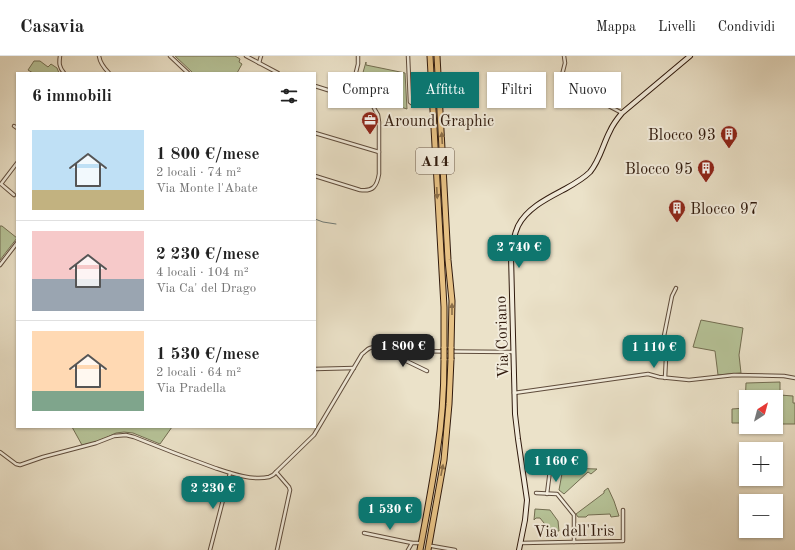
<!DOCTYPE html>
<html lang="it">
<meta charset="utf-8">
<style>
body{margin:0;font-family:"Old Standard TT",serif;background:#f2f2f2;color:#222;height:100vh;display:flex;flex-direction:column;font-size:15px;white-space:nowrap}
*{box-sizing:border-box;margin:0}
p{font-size:13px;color:#767676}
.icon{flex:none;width:22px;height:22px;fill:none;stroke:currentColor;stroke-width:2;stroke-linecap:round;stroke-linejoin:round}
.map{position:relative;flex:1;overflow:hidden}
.drawer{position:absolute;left:16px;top:16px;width:300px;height:356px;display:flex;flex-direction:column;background:#fff;border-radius:0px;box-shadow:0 1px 3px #0004}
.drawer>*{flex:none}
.hud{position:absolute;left:328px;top:16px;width:380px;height:36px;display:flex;gap:8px}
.needle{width:26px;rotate:36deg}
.fabs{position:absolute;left:739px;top:334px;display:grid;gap:8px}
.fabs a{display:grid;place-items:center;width:44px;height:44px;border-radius:0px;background:#fff;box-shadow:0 1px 3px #0004;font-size:20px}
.price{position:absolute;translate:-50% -34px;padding:0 9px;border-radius:8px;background:#0f766e;color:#fff;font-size:13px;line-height:26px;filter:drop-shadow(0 1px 2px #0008)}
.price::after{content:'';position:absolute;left:50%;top:24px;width:12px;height:9px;margin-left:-6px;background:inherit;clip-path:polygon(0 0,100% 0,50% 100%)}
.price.on{background:#222;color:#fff}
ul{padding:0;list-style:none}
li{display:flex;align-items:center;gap:12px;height:100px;padding:0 16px}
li+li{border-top:1px solid #e0e0e0}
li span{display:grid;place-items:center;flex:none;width:112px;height:80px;border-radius:0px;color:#555}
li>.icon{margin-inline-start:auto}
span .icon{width:48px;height:48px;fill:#fffc;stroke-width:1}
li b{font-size:17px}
h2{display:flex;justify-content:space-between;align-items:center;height:48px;padding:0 16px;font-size:17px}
.chip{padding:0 14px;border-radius:0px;background:#fff;box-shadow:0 1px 3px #0004;font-size:14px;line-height:36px}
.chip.on{background:#0f766e;color:#fff}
header{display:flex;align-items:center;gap:24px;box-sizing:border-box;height:56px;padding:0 20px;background:#fff;border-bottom:1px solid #e0e0e0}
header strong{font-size:19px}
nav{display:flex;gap:22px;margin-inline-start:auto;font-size:14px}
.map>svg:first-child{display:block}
.green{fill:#b6c398;stroke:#736e52}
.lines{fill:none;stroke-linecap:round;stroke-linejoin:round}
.stream{stroke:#707b77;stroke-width:1}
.street-casing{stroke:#5f4c3c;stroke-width:4.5}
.secondary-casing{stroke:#301a0d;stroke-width:6}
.highway-casing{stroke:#301a0d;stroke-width:7}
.street{stroke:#f2ecdc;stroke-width:2.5}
.secondary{stroke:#f2ecdc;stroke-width:4}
.highway{stroke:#e6c184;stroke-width:5}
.highway-bridge-casing{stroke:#301a0d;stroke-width:7;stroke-linecap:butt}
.highway-bridge{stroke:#e6c184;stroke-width:5}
.oneway{fill:#8b6e48}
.labels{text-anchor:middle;stroke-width:4;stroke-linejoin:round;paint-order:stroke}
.shield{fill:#f2ecdc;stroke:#6a594b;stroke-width:1}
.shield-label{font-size:15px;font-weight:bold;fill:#301a0d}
.poi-label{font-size:16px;fill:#301a0d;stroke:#f2ecdc;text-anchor:start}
.street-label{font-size:16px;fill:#301a0d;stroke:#f2ecdc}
</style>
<header>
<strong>Casavia</strong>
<nav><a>Mappa</a><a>Livelli</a><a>Condividi</a></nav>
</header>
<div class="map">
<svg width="795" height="494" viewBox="0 0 795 494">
<rect width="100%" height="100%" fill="#ebe2c9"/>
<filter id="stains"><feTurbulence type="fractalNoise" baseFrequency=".005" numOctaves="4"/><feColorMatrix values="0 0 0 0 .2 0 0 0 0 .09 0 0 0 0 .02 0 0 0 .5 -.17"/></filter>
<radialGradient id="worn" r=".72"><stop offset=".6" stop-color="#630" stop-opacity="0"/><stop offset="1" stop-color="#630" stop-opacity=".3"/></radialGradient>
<!-- green -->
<g class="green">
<polygon points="175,0 235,0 240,3 239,6 242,8 237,17 193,17"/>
<polygon points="34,5 40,5 48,11 51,8 57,12 59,17 33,17 28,14"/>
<polygon points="366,6 366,9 405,17 407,53 355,37 356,33 360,27"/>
<polygon points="0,170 2,170 17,182 0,204"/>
<polygon points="701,264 743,272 739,299 741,317 718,319 715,295 693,291"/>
<polygon points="780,326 780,339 793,340 793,347 795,347 795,368 776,368 776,341 746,341 746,367 732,367 732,353 745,352 746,327"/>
<polygon points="72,371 172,371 160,388 133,377 124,376 116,377 97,386 82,389"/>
<polygon points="563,412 597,413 591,418 588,416 564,438 559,434"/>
<polygon points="608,432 614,445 619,460 611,461 610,458 588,459 586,461 578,461 576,458 604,437 604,435"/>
<polygon points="535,453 550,454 558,465 559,475 546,475 547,472 544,467 540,462 536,462 534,464"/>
</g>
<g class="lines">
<!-- stream -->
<polyline class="stream" points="315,163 323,166 336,168"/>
<!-- street casing -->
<g class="street-casing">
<g id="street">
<path d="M 60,0 C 59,7 59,11 64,17"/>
<path d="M 99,0 C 100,7 104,12 109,17"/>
<polyline points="170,0 188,17"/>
<polyline points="246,0 278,17"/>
<polyline points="408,0 410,46 414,49"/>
<polyline points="564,0 565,7 561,23 563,26 622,57"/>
<polyline points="259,7 261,0"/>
<path d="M 315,30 L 350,41 L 366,46 L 373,50 L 375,54 L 378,59 L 379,66 L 379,118 C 377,130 373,136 360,134 L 315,120"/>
<polyline points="350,41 358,8 358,0"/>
<polyline points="14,70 17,72"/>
<polyline points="315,77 379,96"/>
<polyline points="14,139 1,128 17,107"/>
<polyline points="0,209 17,187"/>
<polyline points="389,294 396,300 427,315"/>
<polyline points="315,313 354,312"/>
<polyline points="665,322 666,302 664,280 672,240 676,232"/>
<polyline points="514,337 648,318 659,321 689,324 734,319 784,320 795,322"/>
<path d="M 0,396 L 16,408 L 20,409 L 43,401 L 96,387 L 114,380 L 126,379 L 134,381 C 161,392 187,402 215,412 C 230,417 252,425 269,421 C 272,420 274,419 276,416"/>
<polyline points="536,437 557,438 574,459 574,486"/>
<polyline points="547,438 550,414"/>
<polyline points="364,477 412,487"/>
<polyline points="521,487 623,485 623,454"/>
<polyline points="432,490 455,494"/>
<polyline points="210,494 230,417"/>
<path d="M 277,494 L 290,434 L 289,431 L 276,416 L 314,379 L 362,298 C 365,296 367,293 370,292 C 376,289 390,294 397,295 L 513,296"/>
<polyline points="408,494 412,487 418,487"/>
</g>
</g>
<!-- secondary casing -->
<g class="secondary-casing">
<path id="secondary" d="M 519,494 L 525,464 L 527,444 L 518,383 L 515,358 L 511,200 C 512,190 514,179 518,170 C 527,152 548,142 565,133 C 574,128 583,123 590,116 C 600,104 603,88 610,75 C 613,68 617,63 622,57 L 690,0"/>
</g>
<!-- highway casing -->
<g class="highway-casing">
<g id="highway">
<polyline points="430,0 444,251 444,292"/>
<polyline points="437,0 448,204 452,245 451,292"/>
<path d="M 420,494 C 426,462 432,430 437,397 C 442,366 444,334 444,303"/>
<polyline points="428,494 444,404 449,348 451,303"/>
</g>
</g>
<!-- street -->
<use href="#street" class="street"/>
<!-- secondary -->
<use href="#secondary" class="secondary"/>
<!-- highway -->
<use href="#highway" class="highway"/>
<!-- highway-bridge casing -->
<g class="highway-bridge-casing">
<g id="highway-bridge">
<polyline points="444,303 444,292"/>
<polyline points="451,303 451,292"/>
</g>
</g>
<!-- highway-bridge -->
<use href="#highway-bridge" class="highway-bridge"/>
</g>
<!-- one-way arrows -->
<defs><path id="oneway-solid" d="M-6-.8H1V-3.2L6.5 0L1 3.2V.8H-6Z"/></defs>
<g class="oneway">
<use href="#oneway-solid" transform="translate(442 82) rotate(-93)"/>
<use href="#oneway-solid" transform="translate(437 137) rotate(87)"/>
<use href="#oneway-solid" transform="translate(452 253) rotate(-90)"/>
<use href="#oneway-solid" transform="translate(442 414) rotate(-79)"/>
</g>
<!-- icons -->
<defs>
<g id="office-pin" transform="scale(0.9)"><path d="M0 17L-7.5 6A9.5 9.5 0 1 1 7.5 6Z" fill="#8f2418" stroke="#f2ecdc"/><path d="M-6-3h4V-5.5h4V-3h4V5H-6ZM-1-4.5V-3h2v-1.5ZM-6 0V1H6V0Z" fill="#fff"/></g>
<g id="building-pin" transform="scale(0.9)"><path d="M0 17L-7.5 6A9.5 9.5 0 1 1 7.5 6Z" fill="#8f2418" stroke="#f2ecdc"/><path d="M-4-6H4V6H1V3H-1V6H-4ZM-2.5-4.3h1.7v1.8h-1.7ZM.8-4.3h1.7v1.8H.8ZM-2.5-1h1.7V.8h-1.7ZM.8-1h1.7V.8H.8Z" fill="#fff"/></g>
</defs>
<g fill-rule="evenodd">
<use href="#office-pin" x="370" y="64"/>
<use href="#building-pin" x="729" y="78"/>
<use href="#building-pin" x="706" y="112"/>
<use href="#building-pin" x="677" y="152"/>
</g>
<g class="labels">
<!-- shield labels -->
<rect class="shield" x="416" y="92" width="38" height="26" rx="3"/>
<g class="shield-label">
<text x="435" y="110">A14</text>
</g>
<!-- poi labels -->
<g class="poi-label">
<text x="383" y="70">Around Graphic</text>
<text x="716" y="84" text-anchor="end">Blocco 93</text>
<text x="693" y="118" text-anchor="end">Blocco 95</text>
<text x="690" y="158">Blocco 97</text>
</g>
<!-- street labels -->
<g class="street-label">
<text transform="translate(501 281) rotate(-92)" y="6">Via Coriano</text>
<text transform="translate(574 474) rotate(-1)" y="6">Via dell'Iris</text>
</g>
</g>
<rect width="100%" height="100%" filter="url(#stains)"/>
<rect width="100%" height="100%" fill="url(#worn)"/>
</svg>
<div class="fabs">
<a><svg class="needle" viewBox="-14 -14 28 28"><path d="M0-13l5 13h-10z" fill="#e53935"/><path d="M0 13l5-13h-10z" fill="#767676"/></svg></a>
<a>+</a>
<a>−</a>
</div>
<b class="price" style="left:519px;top:213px">2 740 €</b>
<b class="price on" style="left:403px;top:312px">1 800 €</b>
<b class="price" style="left:654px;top:313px">1 110 €</b>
<b class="price" style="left:556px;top:427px">1 160 €</b>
<b class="price" style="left:213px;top:454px">2 230 €</b>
<b class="price" style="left:390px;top:475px">1 530 €</b>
<div class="hud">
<a class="chip">Compra</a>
<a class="chip on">Affitta</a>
<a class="chip">Filtri</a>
<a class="chip">Nuovo</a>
</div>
<section class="drawer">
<h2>6 immobili<svg class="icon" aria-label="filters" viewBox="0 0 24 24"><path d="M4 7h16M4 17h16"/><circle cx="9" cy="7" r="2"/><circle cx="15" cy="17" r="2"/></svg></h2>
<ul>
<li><span style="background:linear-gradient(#bfe0f5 75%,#c2b280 0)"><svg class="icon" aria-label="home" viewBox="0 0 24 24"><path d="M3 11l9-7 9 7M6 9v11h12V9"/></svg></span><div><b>1 800 €/mese</b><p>2 locali · 74 m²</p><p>Via Monte l'Abate</p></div></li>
<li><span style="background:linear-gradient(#f6c9c9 60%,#9aa5b1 0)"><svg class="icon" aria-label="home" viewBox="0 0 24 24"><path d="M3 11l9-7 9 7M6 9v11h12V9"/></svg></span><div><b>2 230 €/mese</b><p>4 locali · 104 m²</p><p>Via Ca' del Drago</p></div></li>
<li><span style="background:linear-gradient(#ffd9b3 75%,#7fa58c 0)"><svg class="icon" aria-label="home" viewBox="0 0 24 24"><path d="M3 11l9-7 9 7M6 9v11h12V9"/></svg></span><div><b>1 530 €/mese</b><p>2 locali · 64 m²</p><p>Via Pradella</p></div></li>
</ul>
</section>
</div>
